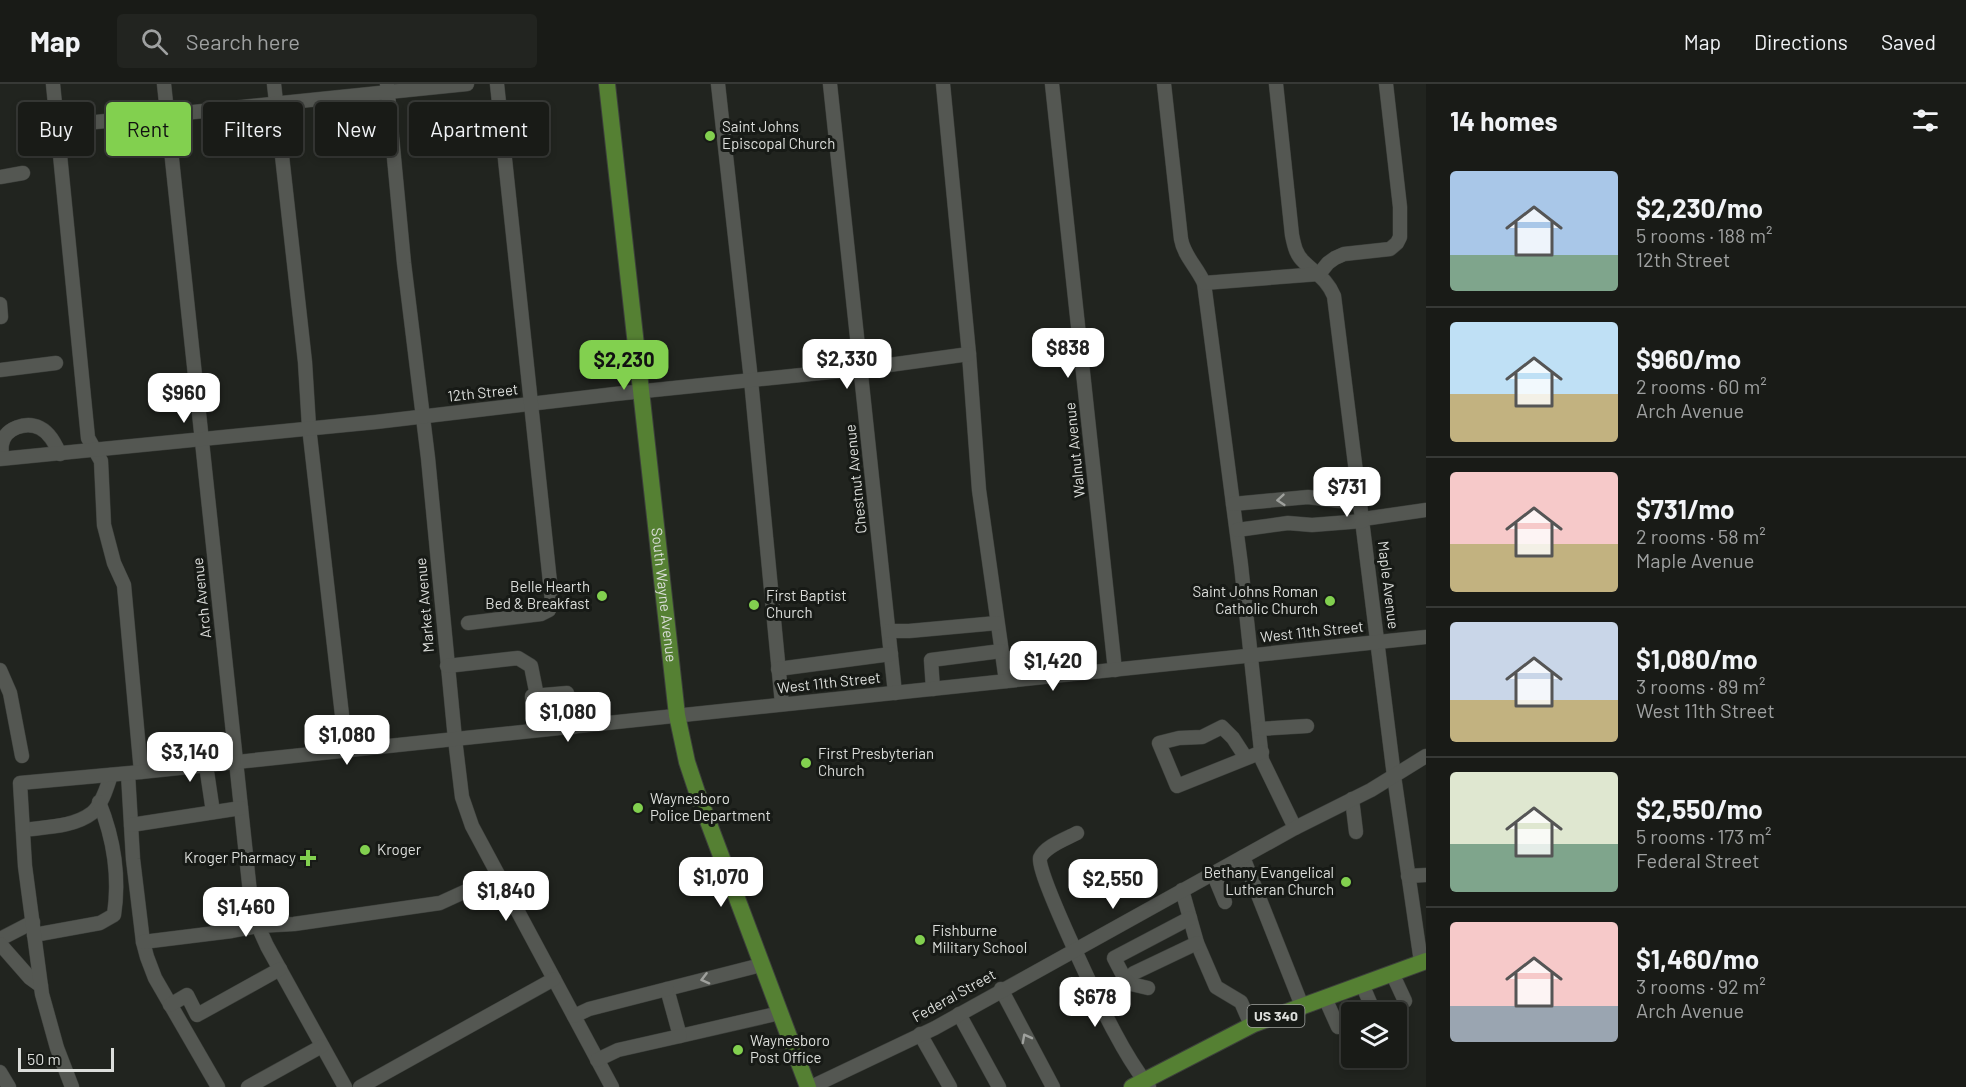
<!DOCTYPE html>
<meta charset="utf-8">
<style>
body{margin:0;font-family:Barlow,sans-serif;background:#222420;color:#f1f3f6;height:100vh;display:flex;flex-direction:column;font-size:22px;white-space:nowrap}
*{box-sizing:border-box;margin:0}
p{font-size:20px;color:#9fa1a1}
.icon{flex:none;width:33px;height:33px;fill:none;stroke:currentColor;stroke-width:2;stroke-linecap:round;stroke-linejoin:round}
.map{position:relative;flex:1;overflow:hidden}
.panel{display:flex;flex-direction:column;background:#191b17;width:540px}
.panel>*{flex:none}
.guide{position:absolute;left:18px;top:18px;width:570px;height:54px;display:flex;gap:12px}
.fabs{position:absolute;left:1341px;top:918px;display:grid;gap:12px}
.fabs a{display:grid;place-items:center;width:66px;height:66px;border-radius:6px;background:#191b17;box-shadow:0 3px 9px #0003,0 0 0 2px #373936;font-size:30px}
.scale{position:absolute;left:18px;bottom:15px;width:96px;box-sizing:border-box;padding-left:6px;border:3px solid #dcdedb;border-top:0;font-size:16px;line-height:21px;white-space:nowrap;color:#dcdedb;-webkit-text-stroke:4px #171a16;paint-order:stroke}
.price{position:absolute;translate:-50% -51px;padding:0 14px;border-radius:12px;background:#fff;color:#222;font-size:20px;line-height:39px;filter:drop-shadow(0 2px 3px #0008)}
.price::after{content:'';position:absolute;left:50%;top:36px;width:18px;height:14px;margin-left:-9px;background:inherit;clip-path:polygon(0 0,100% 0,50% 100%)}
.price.selected{background:#82d04f;color:#111}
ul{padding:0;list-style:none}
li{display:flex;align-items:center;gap:18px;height:150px;padding:0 24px}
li+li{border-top:2px solid #373936}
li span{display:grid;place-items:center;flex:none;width:168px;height:120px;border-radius:6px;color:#555}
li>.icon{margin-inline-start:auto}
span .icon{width:72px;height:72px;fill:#fffc;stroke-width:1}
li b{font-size:26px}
h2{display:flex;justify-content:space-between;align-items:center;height:72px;padding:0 24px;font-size:26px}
.pill{padding:0 21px;border-radius:6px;background:#191b17;box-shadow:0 3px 9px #0003,0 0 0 2px #373936;font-size:21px;line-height:54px}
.pill.selected{background:#82d04f;color:#111}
header{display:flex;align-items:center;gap:36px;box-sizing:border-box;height:84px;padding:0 30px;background:#191b17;border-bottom:2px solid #373936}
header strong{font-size:28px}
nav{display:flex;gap:33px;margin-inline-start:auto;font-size:21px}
.search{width:420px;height:54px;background:#222420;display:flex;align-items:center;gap:15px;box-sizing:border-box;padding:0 21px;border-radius:6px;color:#9fa1a1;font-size:22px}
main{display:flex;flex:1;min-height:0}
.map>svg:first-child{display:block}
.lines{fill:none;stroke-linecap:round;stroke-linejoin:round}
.minor-casing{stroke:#3c3f3b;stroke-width:15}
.major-casing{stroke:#3c3f3b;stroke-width:18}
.minor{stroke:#545752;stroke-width:14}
.major{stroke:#558033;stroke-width:16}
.oneway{stroke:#9fa19d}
.poi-dot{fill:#82d04f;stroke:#171a16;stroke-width:2}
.labels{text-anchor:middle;stroke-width:6;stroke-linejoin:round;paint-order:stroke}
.shield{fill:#171a16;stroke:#a1a3a0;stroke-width:1.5}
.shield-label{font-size:14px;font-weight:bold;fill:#dcdedb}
.poi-label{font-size:15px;fill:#dcdedb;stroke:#171a16;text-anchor:start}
.street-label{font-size:15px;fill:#dcdedb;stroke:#171a16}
</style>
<header>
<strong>Map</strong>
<div class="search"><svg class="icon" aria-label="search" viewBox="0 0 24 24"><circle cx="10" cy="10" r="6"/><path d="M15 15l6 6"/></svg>Search here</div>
<nav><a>Map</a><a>Directions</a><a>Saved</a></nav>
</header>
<main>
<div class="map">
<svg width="1426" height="1003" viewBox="0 0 1426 1003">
<rect width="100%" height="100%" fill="#21241f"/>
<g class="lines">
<!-- minor casing -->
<g class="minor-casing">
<g id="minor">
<polyline points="53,0 88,354 101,377 104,441 114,479 124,501 141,688"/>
<polyline points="164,0 251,818 258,842 267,862 345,1003"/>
<polyline points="274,0 305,278 309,343 346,666"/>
<polyline points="387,0 404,179 428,374 455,655 462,713 472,742 612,1003"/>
<polyline points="718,0 751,296 782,620"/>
<polyline points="830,0 895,609"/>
<polyline points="943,0 969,270 979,406 1006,597"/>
<polyline points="1052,0 1115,586"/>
<path d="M 1164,0 L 1181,155 C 1184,172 1197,183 1204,199 L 1241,481 L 1262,676 L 1295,744"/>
<path d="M 1276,0 L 1292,151 C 1294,161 1296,171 1304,178 C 1316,190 1327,195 1334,212 L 1394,692 L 1421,878"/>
<polyline points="57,42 467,0"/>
<polyline points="0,93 23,89"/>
<polyline points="1204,199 1319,190 1328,179 1335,174 1344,170 1390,165 1397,159 1400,153 1400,123 1386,0"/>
<polyline points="0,220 1,233"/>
<polyline points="0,286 56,279"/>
<path d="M 2,374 C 2,370 1,364 2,360 C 5,344 26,337 40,344 C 50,349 55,360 60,370"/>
<polyline points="0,375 376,338 615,310 860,285 969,270"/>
<polyline points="1233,420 1308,413 1340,417 1360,415"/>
<polyline points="1363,435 1426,426"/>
<polyline points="1237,446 1288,439 1312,441 1363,437"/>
<polyline points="468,539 541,530 549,526 552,517 497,0"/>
<polyline points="889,547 909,547 997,539"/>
<polyline points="447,582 518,574 531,582 537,612"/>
<polyline points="778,585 891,570"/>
<polyline points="0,586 10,609 22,672"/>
<polyline points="933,605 931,576 1001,567"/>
<polyline points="1259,645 1307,642"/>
<polyline points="534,646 532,612 567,609 574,643"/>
<polyline points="1246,674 1233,654 1222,643 1202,653 1179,654 1159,659 1177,702 1262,668"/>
<polyline points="206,681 213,728"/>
<polyline points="128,690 133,775 143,858 147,873 155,894 218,1003"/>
<polyline points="1352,715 1356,748"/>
<polyline points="131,741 241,724"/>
<path d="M 23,746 C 45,743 74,743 92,729 C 102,721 107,703 111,691"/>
<path d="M 1077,749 C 1066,755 1045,762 1040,774 C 1035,786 1104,929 1115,949 C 1125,968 1136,986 1149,1003"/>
<polyline points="1243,773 1302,922"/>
<polyline points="1213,789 1225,818"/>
<polyline points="1408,792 1426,791"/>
<polyline points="1182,806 1197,859 1216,903 1241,918 1251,941"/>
<path d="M 34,851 L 100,839 L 114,831 C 120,791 114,755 99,718"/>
<polyline points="0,855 33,838"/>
<polyline points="143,858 232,847 258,842 294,840 440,819 499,792"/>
<polyline points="0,860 30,894 41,902"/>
<polyline points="761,881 667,905 680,952 780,929"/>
<polyline points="1392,889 1405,917"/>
<polyline points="1362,900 1374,928"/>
<polyline points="1148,904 1127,899 1114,874 1190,834"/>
<polyline points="1001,905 1053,1003"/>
<polyline points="1097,913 1118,903 1134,889 1197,859"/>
<polyline points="1325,914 1338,943"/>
<polyline points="170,921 187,911 197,931 280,885"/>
<polyline points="959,930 999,1003"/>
<polyline points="574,932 589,925 667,905"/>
<polyline points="920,950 950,1003"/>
<polyline points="597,976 618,966 680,952"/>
<polyline points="0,988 9,1003"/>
<polyline points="72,1003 57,964 42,910 25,782 20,699 141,688 1426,553"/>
<polyline points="248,1003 322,962"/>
<polyline points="360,1003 554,895"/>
<polyline points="811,1003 935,944 1295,744 1371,706 1426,672"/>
</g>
</g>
<!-- major casing -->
<g class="major-casing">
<g id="major">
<path id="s1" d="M 607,0 L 677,631 L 687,678 L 697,708 L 808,1003"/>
<polyline points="1132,1003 1254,940 1426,877"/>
</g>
</g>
<!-- minor -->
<use href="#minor" class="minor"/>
<!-- major -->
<use href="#major" class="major"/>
</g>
<!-- one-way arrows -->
<defs><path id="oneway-chevron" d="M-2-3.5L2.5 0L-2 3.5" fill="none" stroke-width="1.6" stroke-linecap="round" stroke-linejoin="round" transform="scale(1.5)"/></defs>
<g class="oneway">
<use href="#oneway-chevron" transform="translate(1281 416) rotate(175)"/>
<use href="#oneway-chevron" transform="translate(705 895) rotate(166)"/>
<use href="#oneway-chevron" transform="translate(1026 954) rotate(-118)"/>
</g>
<!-- markers -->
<g class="poi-dot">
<circle cx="710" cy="52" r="6"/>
<circle cx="602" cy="512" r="6"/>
<circle cx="1330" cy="517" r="6"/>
<circle cx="754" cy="521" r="6"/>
<circle cx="806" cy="679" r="6"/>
<circle cx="638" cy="724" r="6"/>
<circle cx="365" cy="766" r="6"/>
<path d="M305 765h6v6h6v6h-6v6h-6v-6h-6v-6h6z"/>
<circle cx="1346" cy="798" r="6"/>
<circle cx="920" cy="856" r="6"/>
<circle cx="738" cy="966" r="6"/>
</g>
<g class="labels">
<!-- shield labels -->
<rect class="shield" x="1247.5" y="921" width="57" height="22" rx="4.5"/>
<g class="shield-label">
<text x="1276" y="937">US 340</text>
</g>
<!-- poi labels -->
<g class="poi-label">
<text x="722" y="48">Saint Johns<tspan x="722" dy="17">Episcopal Church</tspan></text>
<text x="590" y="508" text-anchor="end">Belle Hearth<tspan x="590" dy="17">Bed &amp; Breakfast</tspan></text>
<text x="1318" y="513" text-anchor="end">Saint Johns Roman<tspan x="1318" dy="17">Catholic Church</tspan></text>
<text x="766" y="517">First Baptist<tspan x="766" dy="17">Church</tspan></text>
<text x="818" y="675">First Presbyterian<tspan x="818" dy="17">Church</tspan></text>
<text x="650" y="720">Waynesboro<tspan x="650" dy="17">Police Department</tspan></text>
<text x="377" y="771">Kroger</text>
<text x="296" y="779" text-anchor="end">Kroger Pharmacy</text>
<text x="1334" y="794" text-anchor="end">Bethany Evangelical<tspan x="1334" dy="17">Lutheran Church</tspan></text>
<text x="932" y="852">Fishburne<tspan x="932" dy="17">Military School</tspan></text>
<text x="750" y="962">Waynesboro<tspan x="750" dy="17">Post Office</tspan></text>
</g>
<!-- street labels -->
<g class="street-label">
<text transform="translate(483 309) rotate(-6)" y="5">12th Street</text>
<text transform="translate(1075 366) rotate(-96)" y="5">Walnut Avenue</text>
<text transform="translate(856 395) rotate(-96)" y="5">Chestnut Avenue</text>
<text transform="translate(1388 501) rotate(83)" y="5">Maple Avenue</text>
<text dy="5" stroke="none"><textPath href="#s1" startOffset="514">South Wayne Avenue</textPath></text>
<text transform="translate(202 514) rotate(-96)" y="5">Arch Avenue</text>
<text transform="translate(425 521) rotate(-95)" y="5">Market Avenue</text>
<text transform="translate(1312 548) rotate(-6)" y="5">West 11th Street</text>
<text transform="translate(829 599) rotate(-6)" y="5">West 11th Street</text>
<text transform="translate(954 912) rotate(-29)" y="5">Federal Street</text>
</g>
</g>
</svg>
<div class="fabs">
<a><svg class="icon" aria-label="layers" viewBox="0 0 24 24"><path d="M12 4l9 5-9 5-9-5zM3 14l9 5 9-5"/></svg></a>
</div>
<div class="scale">50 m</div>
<b class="price" style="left:1068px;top:295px">$838</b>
<b class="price" style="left:847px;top:306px">$2,330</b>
<b class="price selected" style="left:624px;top:307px">$2,230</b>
<b class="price" style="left:184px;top:340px">$960</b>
<b class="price" style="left:1347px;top:434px">$731</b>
<b class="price" style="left:1053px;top:608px">$1,420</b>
<b class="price" style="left:568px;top:659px">$1,080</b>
<b class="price" style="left:347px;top:682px">$1,080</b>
<b class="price" style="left:190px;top:699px">$3,140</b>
<b class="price" style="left:721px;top:824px">$1,070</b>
<b class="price" style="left:1113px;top:826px">$2,550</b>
<b class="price" style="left:506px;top:838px">$1,840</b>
<b class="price" style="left:246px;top:854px">$1,460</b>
<b class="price" style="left:1095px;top:944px">$678</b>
<div class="guide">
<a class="pill">Buy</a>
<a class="pill selected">Rent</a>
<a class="pill">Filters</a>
<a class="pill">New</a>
<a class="pill">Apartment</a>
</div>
</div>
<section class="panel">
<h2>14 homes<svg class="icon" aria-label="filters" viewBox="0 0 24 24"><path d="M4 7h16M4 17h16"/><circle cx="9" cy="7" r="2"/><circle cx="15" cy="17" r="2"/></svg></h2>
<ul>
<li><span style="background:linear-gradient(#a9c7e8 70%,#7fa58c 0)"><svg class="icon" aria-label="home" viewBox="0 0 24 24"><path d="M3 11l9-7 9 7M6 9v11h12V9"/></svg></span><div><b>$2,230/mo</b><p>5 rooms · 188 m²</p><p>12th Street</p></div></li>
<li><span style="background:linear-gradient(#bfe0f5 60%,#c2b280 0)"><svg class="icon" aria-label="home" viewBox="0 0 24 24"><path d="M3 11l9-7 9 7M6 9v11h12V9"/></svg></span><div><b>$960/mo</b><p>2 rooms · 60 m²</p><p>Arch Avenue</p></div></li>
<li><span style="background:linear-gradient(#f6c9c9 60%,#c2b280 0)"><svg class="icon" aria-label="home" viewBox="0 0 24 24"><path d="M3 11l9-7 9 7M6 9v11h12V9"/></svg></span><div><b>$731/mo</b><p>2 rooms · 58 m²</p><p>Maple Avenue</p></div></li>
<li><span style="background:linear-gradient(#c9d6e8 65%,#c2b280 0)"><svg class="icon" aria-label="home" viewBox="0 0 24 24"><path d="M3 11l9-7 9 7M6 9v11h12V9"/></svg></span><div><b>$1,080/mo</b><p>3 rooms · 89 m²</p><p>West 11th Street</p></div></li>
<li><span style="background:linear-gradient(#dfe7d0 60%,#7fa58c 0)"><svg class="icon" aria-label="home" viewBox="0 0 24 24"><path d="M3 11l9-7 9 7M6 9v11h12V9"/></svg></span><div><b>$2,550/mo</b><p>5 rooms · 173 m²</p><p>Federal Street</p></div></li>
<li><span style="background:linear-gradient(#f6c9c9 70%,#9aa5b1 0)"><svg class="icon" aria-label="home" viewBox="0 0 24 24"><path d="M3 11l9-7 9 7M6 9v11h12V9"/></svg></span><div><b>$1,460/mo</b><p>3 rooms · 92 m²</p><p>Arch Avenue</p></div></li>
</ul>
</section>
</main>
